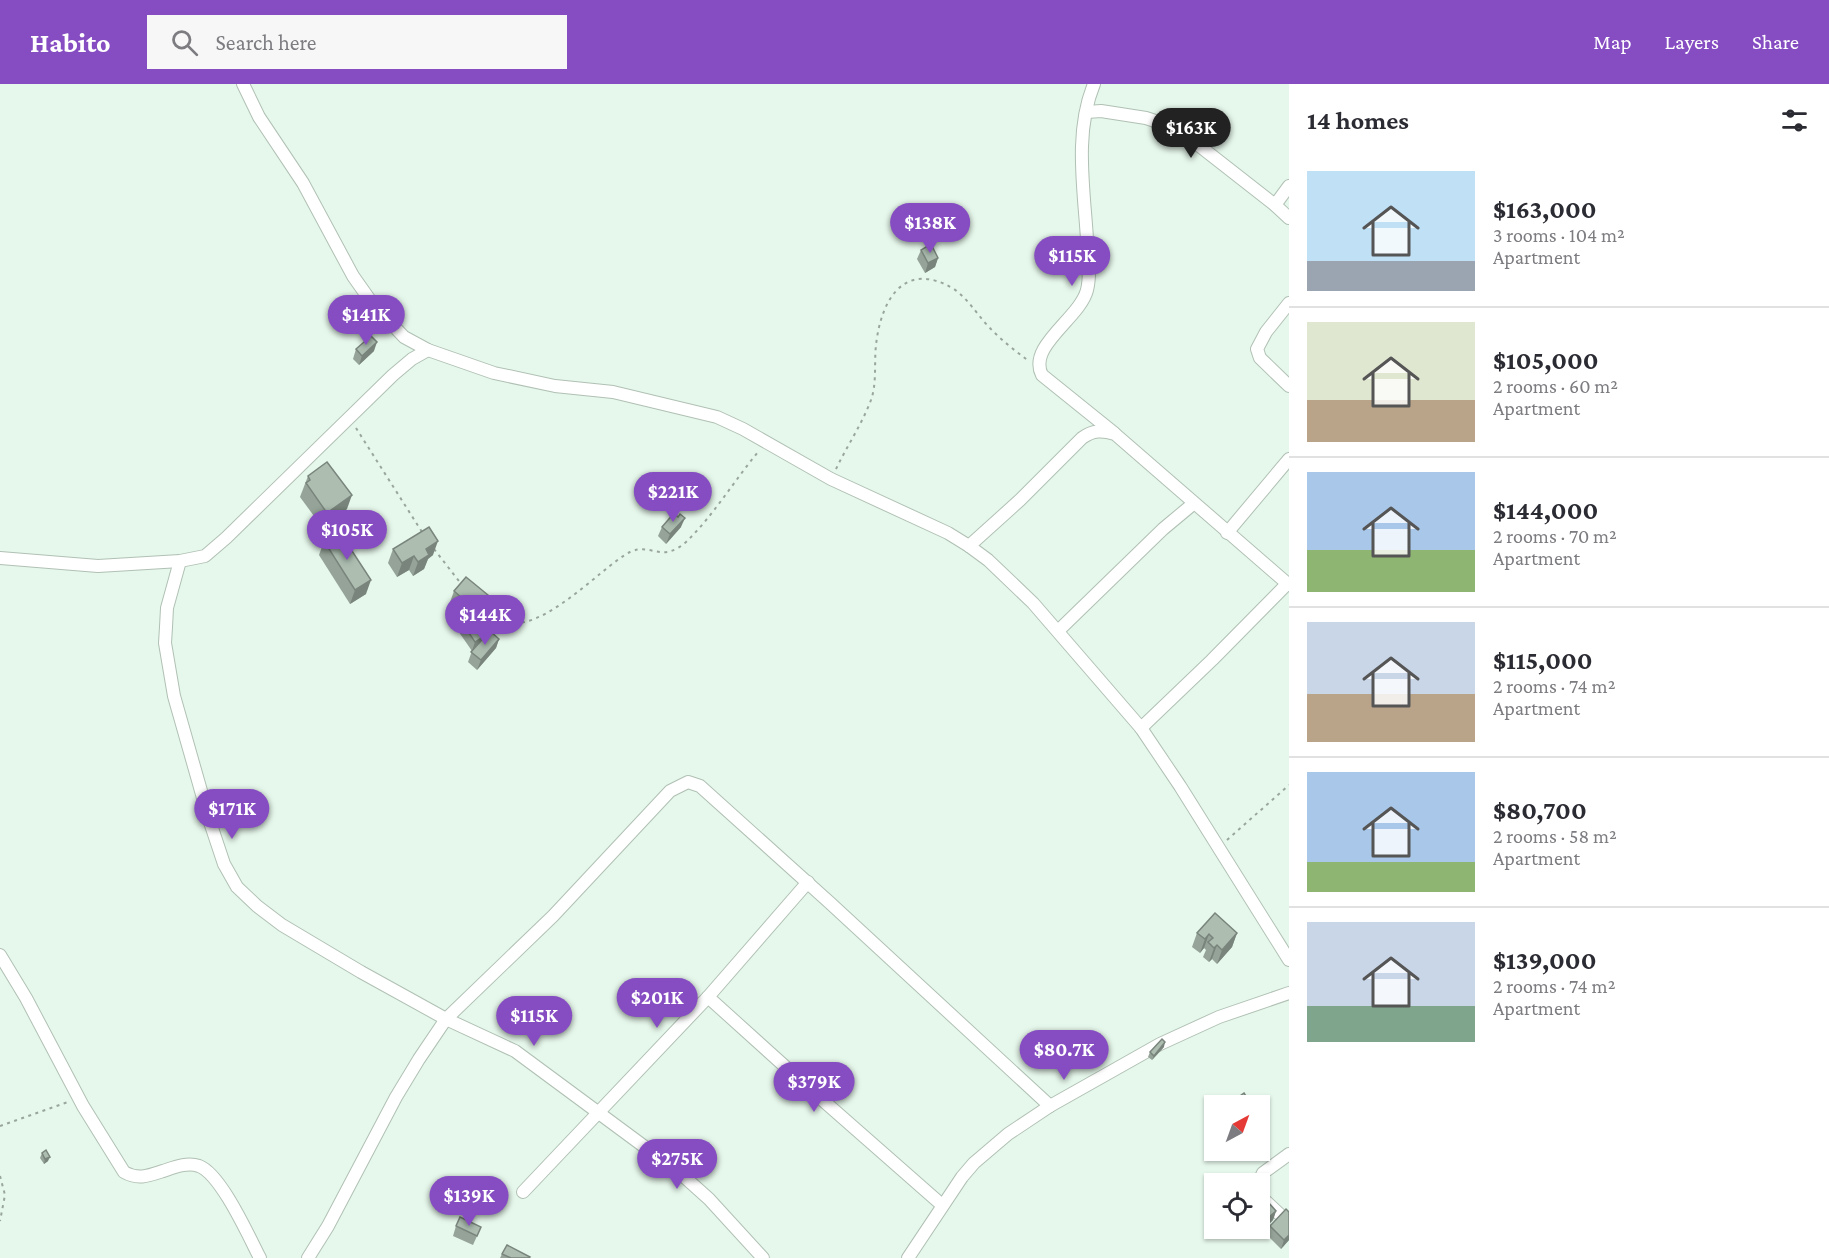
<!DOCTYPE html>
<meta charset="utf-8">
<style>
body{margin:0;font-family:"Crimson Pro",serif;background:#f7f7f7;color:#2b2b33;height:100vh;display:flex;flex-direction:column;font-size:22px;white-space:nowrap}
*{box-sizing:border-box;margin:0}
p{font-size:20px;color:#7c7c81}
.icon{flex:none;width:33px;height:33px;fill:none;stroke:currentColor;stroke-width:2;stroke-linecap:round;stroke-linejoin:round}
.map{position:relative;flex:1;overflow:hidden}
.panel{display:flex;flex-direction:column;background:#fff;width:540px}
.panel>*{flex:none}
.needle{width:39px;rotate:41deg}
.controls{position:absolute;left:1204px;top:1011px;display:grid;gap:12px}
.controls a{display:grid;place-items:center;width:66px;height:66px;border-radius:0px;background:#fff;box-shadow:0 2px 4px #0004;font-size:30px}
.price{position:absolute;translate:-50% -51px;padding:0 14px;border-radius:21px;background:#864cc2;color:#fff;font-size:20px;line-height:39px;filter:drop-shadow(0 2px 3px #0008)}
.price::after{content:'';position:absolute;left:50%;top:36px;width:18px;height:14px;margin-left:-9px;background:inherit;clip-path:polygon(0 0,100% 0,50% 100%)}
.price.selected{background:#222;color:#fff}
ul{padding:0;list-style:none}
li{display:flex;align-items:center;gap:18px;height:150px;padding:0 18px}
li+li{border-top:2px solid #e1e1e2}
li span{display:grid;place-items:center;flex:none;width:168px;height:120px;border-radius:0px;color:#555}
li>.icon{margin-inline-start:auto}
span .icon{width:72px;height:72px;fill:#fffc;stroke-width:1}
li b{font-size:26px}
h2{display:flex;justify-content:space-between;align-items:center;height:72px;padding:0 18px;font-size:26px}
header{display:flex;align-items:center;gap:36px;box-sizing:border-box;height:84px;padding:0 30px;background:#864cc2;color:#fff}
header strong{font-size:28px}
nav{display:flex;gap:33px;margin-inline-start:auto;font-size:21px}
.search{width:420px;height:54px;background:#f7f7f7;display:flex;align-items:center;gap:15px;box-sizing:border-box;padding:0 21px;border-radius:0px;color:#7c7c81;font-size:22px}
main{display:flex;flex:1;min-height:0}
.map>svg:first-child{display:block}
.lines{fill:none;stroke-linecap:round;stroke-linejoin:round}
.minor-casing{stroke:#b0c1b4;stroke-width:14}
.path{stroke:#99a69d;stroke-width:2;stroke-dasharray:3 4.5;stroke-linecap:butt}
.minor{stroke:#fff;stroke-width:12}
.wall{fill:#95a398}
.shaded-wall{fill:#79857c}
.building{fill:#adbeb1;stroke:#79857c;stroke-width:1.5}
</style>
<header>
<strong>Habito</strong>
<div class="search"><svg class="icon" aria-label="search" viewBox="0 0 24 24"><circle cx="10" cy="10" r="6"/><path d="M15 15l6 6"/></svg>Search here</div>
<nav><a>Map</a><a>Layers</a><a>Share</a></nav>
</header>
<main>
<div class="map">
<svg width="1289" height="1174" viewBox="0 0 1289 1174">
<rect width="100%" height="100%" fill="#e6f7eb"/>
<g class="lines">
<!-- minor casing -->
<g class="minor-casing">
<g id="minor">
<polyline points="243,0 259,33 303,99 353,192 372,219 404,253 428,266 494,289 555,302 613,308 717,333 743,345 831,395 948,449 969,462 988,476 1033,519 1141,644 1180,702 1289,876"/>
<path d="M 1094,0 C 1074,48 1084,105 1087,155 C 1088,171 1091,190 1087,206 C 1080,234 1027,262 1042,291 L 1114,349"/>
<polyline points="1087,28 1101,27 1146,34 1164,40 1183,49 1275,121 1289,134"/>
<polyline points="1275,121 1289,102"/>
<polyline points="1289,219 1266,248 1257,265 1260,274 1289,302"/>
<polyline points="1227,449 1289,375"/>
<path d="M 969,462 L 1020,416 L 1082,354 C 1093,346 1102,346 1115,350 L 1289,501"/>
<polyline points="0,474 98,482 180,477 205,472 226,454 393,291 412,275 428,266"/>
<polyline points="180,477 167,524 166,543 165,559 174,612 209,735 224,780 237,803 257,822 282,841 361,888 446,935 515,967 680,1089 709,1115 763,1174"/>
<polyline points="1058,547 1163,445 1193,420"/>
<polyline points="1141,644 1212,576 1287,500"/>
<path d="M 0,871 L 26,914 L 83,1022 L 124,1088 C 138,1096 148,1092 163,1087 C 175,1083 187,1078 199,1082 C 221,1090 249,1153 260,1174"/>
<polyline points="708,913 810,1005 942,1121"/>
<polyline points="1258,1100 1263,1089 1289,1070"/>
<polyline points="523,1108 708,913 808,798"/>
<polyline points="1260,1112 1289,1139"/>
<polyline points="308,1174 328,1142 396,1013 419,975 446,935 553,832 670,707 688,698 700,702 829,818 1050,1022"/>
<polyline points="908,1174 962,1093 974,1079 1008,1050 1050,1022 1160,960 1219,933 1289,909"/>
</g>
</g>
<!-- path -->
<g class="path">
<polyline points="356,344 422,448"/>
<path d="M 836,385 C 847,362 862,340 871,316 C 877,299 874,279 876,261 C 881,216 904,175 954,205 C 968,215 976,229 988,242 C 1000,255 1015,267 1029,277"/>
<polyline points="434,465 462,501"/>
<path d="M 494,531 C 530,565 600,483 630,468 C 651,458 661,480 686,458 C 713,432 734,397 758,368"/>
<polyline points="1227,756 1289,701"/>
<polyline points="0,1042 68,1018"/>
<polyline points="0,1092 5,1111 0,1137"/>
</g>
<!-- minor -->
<use href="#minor" class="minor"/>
</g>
<!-- wall -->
<g class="wall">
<polygon points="921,166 938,174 935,183 925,189 917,175"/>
<polygon points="356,265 374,267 359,281 353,275"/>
<polygon points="308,392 347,425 322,443 300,413"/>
<polygon points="662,443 681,443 666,460 658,452"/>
<polygon points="324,457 366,510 350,520 319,471"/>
<polygon points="393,465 433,471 428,475 424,485 413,492 409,486 397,493 388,479"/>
<polygon points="454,507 499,520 494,534 483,547 478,543 484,552 483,555 499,555 496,564 477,586 468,578 472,567 454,541 457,531 460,530 449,521"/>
<polygon points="1197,849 1237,849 1232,863 1217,880 1212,875 1209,878 1203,873 1206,866 1204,864 1200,869 1192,863"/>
<polygon points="1164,963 1152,976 1148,973 1150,968"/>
<polygon points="42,1069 48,1077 44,1080 40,1074"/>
<polygon points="1260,1109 1276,1127 1273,1136 1265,1144 1263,1141 1260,1144"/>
<polygon points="456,1142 477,1152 473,1161 453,1152"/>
<polygon points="1270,1142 1289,1156 1281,1165 1267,1151"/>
<polygon points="502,1170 529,1174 500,1174"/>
</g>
<!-- shaded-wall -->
<g class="shaded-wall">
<polygon points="938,174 935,183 925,189 928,179"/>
<polygon points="377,258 374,267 359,281 362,272"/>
<polygon points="352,411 347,425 322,443 327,429"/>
<polygon points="685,434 681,443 666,460 670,450"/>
<polygon points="438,457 433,471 428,475 424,485 413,492 418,478 426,465"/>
<polygon points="414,472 409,486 397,493 402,479"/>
<polygon points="371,496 366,510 350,520 355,506"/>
<polygon points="475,517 470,531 466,536 471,522"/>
<polygon points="499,520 494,534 483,547 488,533"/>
<polygon points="484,552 481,561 472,567 475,558"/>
<polygon points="499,555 496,564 477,586 481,576"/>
<polygon points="1237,849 1232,863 1217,880 1222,866"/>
<polygon points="1209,850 1204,864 1200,869 1205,855"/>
<polygon points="1217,861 1212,875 1209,878 1214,864"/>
<polygon points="1165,958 1164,963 1152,976 1154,972"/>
<polygon points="50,1073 48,1077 44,1080 45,1075"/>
<polygon points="1276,1127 1273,1136 1265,1144 1268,1134"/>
<polygon points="1266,1132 1263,1141 1260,1144 1262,1137"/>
<polygon points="1289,1151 1289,1156 1281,1165 1284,1156"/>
</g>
<!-- building -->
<g class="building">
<polygon points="931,160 938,174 928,179 921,166"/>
<polygon points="371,252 377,258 362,272 356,265"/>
<polygon points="327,378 352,411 327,429 306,399 310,396 308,392"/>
<polygon points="674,429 678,433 680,430 685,434 670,450 662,443"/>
<polygon points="429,443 438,457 426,465 429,471 418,478 414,472 402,479 393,465"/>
<polygon points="339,447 371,496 355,506 324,457"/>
<polygon points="466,493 499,520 488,533 479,526 482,522 475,517 471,522 454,507"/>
<polygon points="466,525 484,552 475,558 457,531"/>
<polygon points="490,547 499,555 481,576 471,568"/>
<polygon points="1215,829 1237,849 1222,866 1217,861 1214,864 1208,858 1213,854 1209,850 1205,855 1197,849"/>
<polygon points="1162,955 1165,958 1154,972 1150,968"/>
<polygon points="1244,1009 1252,1022 1226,1022"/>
<polygon points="46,1066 50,1073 45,1075 42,1069"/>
<polygon points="1260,1109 1276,1127 1268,1134 1266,1132 1262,1137 1260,1135"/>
<polygon points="1286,1125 1289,1128 1289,1151 1284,1156 1270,1142"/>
<polygon points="460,1133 481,1143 477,1152 456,1142"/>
<polygon points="507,1161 530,1173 529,1174 511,1174 502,1170"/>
</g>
</svg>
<div class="controls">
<a><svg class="needle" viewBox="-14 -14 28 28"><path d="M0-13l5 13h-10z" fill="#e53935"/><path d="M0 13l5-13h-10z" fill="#7c7c81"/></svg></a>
<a><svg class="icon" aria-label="locate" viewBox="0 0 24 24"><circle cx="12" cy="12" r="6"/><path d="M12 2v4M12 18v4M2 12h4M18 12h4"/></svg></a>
</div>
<b class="price selected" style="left:1191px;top:75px">$163K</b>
<b class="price" style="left:930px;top:170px">$138K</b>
<b class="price" style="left:1072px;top:203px">$115K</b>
<b class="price" style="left:366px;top:262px">$141K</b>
<b class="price" style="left:673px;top:439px">$221K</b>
<b class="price" style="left:347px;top:477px">$105K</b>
<b class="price" style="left:485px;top:562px">$144K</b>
<b class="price" style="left:232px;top:756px">$171K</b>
<b class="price" style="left:657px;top:945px">$201K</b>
<b class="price" style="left:534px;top:963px">$115K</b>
<b class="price" style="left:1064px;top:997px">$80.7K</b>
<b class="price" style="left:814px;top:1029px">$379K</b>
<b class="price" style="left:677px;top:1106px">$275K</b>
<b class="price" style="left:469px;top:1143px">$139K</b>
</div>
<section class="panel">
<h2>14 homes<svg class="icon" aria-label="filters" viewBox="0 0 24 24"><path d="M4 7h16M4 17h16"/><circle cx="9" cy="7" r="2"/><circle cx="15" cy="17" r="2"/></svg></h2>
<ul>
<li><span style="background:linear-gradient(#bfe0f5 75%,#9aa5b1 0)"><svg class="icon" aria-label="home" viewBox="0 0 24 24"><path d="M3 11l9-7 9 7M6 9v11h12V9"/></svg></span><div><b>$163,000</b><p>3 rooms · 104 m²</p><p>Apartment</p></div></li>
<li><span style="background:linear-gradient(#dfe7d0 65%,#b9a48a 0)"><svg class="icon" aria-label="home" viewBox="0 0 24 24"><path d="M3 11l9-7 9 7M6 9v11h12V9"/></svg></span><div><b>$105,000</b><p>2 rooms · 60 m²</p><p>Apartment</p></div></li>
<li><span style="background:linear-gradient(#a9c7e8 65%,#8fb573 0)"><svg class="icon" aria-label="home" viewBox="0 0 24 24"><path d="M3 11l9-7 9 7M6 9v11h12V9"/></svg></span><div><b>$144,000</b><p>2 rooms · 70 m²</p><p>Apartment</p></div></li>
<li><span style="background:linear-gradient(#c9d6e8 60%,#b9a48a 0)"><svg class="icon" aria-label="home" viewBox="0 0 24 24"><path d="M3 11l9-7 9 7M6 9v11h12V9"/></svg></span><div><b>$115,000</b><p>2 rooms · 74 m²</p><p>Apartment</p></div></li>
<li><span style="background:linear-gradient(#a9c7e8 75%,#8fb573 0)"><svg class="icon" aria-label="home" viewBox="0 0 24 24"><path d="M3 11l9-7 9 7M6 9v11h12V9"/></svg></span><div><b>$80,700</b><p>2 rooms · 58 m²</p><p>Apartment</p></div></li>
<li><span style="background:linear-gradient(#c9d6e8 70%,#7fa58c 0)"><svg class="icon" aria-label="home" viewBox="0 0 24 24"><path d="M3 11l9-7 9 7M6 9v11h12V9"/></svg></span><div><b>$139,000</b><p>2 rooms · 74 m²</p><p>Apartment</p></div></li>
</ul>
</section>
</main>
